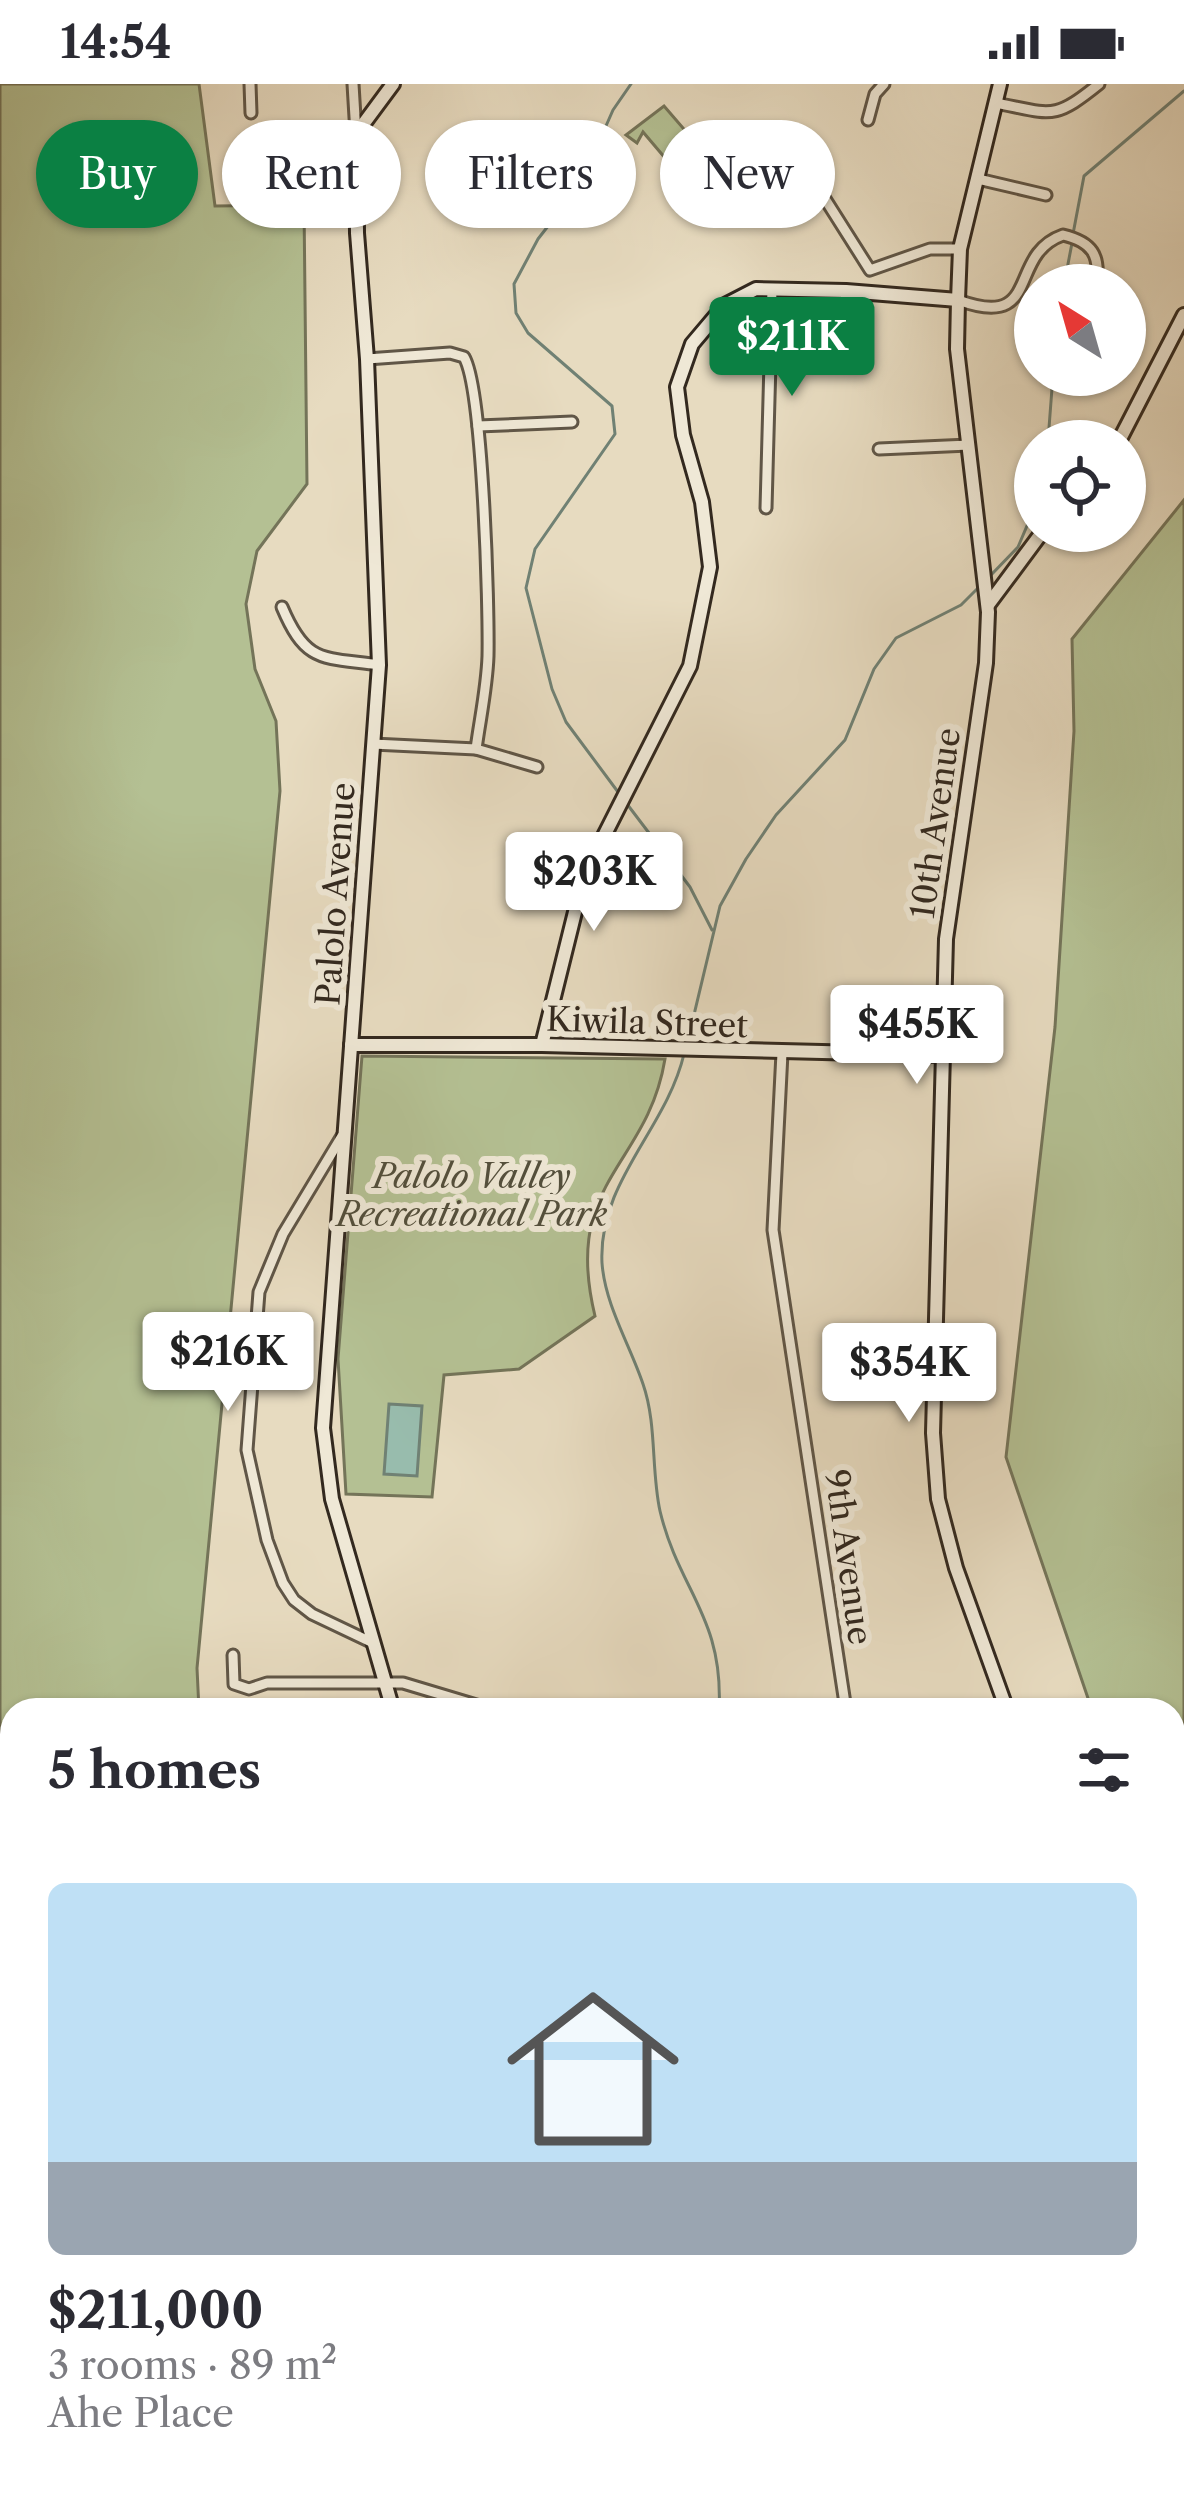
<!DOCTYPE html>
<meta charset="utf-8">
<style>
body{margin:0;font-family:"Libre Caslon Text",serif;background:#f7f7f7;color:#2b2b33;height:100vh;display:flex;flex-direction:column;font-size:45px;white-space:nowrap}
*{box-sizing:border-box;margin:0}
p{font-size:39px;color:#7c7c81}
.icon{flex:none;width:66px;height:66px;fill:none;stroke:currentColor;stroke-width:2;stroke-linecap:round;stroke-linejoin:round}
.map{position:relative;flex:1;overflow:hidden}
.details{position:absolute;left:0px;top:1614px;width:1185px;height:807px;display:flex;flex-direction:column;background:#fff;border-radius:36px 36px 0 0;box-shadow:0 3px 9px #0004}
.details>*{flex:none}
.top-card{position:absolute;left:36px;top:36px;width:1113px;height:108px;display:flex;gap:24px}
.needle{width:78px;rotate:323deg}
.buttons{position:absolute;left:1014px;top:180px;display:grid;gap:24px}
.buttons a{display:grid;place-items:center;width:132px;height:132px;border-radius:50%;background:#fff;box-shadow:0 3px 9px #0004;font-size:60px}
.price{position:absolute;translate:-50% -102px;padding:0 27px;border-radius:12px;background:#fff;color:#222;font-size:39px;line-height:78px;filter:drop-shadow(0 3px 6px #0008)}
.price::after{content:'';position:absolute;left:50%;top:72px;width:36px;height:27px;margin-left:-18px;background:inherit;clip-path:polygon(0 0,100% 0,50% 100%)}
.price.active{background:#0b8043;color:#fff}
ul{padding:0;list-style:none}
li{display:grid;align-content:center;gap:24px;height:636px;padding:0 48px}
li span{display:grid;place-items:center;height:372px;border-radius:18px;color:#555}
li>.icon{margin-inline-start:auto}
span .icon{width:216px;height:216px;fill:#fffc;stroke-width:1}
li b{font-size:51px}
h2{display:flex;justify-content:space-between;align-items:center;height:144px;padding:0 48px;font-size:51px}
.chip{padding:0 42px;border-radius:54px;background:#fff;box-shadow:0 3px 9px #0004;font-size:42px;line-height:108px}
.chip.active{background:#0b8043;color:#fff}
.status{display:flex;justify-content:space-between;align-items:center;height:84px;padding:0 60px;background:#fff;direction:ltr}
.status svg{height:33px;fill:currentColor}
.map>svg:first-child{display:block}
.green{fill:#b4c093;stroke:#747459;stroke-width:3}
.water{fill:#98bcad;stroke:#708174;stroke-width:3}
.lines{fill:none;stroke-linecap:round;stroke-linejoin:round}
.stream{stroke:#708174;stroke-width:3}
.street-casing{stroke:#605647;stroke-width:15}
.secondary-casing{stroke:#33291f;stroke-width:18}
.street{stroke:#efe8d6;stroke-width:9}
.secondary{stroke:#efe8d6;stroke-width:12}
.labels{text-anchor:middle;stroke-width:12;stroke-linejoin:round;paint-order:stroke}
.street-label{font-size:33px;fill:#33291f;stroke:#efe8d6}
.park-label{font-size:33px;font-style:italic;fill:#534f3c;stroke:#efe8d6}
</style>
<div class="status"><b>14:54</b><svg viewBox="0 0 49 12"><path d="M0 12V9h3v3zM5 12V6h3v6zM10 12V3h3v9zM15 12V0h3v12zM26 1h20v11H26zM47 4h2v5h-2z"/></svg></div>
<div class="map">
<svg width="1184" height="2420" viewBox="0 0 1184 2420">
<rect width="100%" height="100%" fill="#e7dbc0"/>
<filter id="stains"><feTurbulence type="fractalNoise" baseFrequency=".00167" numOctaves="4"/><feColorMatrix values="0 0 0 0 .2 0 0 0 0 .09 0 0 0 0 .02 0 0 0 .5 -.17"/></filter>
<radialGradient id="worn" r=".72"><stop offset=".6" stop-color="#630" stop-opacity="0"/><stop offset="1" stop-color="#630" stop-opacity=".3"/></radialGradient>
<!-- green -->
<g class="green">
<polygon points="0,0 199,0 215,122 304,121 307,400 257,467 246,520 255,585 276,637 280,707 197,1584 199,1626 12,1626 12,2158 0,2081"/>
<polygon points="664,22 702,66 677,88 643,48 637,59 626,51"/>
<polygon points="1184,416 1184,1657 1173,1658 1173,1626 1092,1626 1006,1373 1055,943 1074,647 1072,555"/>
<path d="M 362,972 L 665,975 C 647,1084 562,1096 595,1232 L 519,1285 L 444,1291 L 432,1413 L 346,1410 L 338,1275 Z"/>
<polygon points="33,2409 230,2409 230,2420 31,2420"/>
</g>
<!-- water -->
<polygon class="water" points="389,1320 422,1322 417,1392 384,1390"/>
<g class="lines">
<!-- stream -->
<g class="stream">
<polyline points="1073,150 1084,92 1184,7"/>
<polyline points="1064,201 1072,159"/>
<polyline points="1048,357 1053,291"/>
<polyline points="991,491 1018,463 1035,423"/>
<polyline points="621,712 566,638 552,605 526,504 535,465 615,350 612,322 528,249 516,229 514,200 538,155 580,101 613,26 631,0"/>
<polyline points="627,720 690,803 712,846"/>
<polyline points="687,960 720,822 746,775 776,731 845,656 874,585 896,554 961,521 980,502"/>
<path d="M 684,970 C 666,1046 598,1097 602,1179 C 605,1221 630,1261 643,1300 C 657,1340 651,1386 660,1427 C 679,1507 724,1533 719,1626"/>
<polyline points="691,2420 691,2409"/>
</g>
<!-- street casing -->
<g class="street-casing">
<g id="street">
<polyline points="250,0 251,29"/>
<polyline points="353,0 356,50"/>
<path d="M 996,19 C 1052,30 1053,37 1099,0"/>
<polyline points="868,36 875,10 884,0"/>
<polyline points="978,95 1046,111"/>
<polyline points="820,107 870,186 930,165 960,165"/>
<path d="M 958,216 C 1043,247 1006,171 1063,151 C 1092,158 1101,171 1096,201"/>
<polyline points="840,274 846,207"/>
<path d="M 367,275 L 450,269 L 464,273 C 483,305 489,524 488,572 C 487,603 480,635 476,665 L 373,660"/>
<polyline points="1080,297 1081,291"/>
<polyline points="478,342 572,338"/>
<polyline points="879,365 969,361"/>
<polyline points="766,424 772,205"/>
<path d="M 282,523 C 306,580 322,573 379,581"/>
<polyline points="476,665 537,683"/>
<polyline points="782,969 773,1146 846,1626"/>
<polyline points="342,1052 283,1150 259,1208 247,1366 267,1456 283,1499 294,1516 312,1530 373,1559"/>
<polyline points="233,1571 234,1600 249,1605 267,1599 403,1599 493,1626"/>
<polyline points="965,2409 966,2420"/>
<polyline points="736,2420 737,2409"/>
<polyline points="819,2420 820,2409"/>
</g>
</g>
<!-- secondary casing -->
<g class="secondary-casing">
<g id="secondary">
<polyline points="1000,0 960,165 958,216 957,265 988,528 986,579 946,855 933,1349 938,1415 956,1484 1007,1626"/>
<polyline points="1119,357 1184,231"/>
<polyline points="988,521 1043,447"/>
<polyline points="351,961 542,961 942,971"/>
<polyline points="542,961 576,824 602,756 690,582 710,483 702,418 683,351 677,303 692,260 725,221 756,205 846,207 958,216"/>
<polyline points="393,1626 332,1415 323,1344 379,581 367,275 357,149 356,50 393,0"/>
<polyline points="482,2409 483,2420"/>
<polyline points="1163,2409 1165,2420"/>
</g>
</g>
<!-- street -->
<use href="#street" class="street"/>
<!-- secondary -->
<use href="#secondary" class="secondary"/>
</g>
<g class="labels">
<!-- street labels -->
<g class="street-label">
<text transform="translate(935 739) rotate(-82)" y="12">10th Avenue</text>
<text transform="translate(335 810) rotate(-86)" y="12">Palolo Avenue</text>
<text transform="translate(647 938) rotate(2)" y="12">Kiwila Street</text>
<text transform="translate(849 1473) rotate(82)" y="12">9th Avenue</text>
</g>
<!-- park labels -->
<g class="park-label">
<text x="472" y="1104">Palolo Valley<tspan x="472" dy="38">Recreational Park</tspan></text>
</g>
</g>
<rect width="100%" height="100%" filter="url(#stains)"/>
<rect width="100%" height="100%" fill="url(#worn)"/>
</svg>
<div class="buttons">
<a><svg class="needle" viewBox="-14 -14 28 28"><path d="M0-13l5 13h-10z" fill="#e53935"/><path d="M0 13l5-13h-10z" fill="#7c7c81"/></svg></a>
<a><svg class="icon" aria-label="locate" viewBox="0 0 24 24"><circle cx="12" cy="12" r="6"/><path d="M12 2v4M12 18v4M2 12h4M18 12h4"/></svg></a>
</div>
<b class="price active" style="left:792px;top:315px">$211K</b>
<b class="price" style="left:594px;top:850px">$203K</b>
<b class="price" style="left:917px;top:1003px">$455K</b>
<b class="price" style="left:228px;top:1330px">$216K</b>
<b class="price" style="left:909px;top:1341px">$354K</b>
<div class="top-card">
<a class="chip active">Buy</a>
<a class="chip">Rent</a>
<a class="chip">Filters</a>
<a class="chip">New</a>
</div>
<section class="details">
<h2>5 homes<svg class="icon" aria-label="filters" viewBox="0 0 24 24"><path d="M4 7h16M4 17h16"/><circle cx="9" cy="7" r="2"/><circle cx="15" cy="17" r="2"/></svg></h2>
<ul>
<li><span style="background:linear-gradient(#bfe0f5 75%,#9aa5b1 0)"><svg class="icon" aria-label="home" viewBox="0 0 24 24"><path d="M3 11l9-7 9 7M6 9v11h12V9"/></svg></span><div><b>$211,000</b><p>3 rooms · 89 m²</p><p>Ahe Place</p></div></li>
</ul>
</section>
</div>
